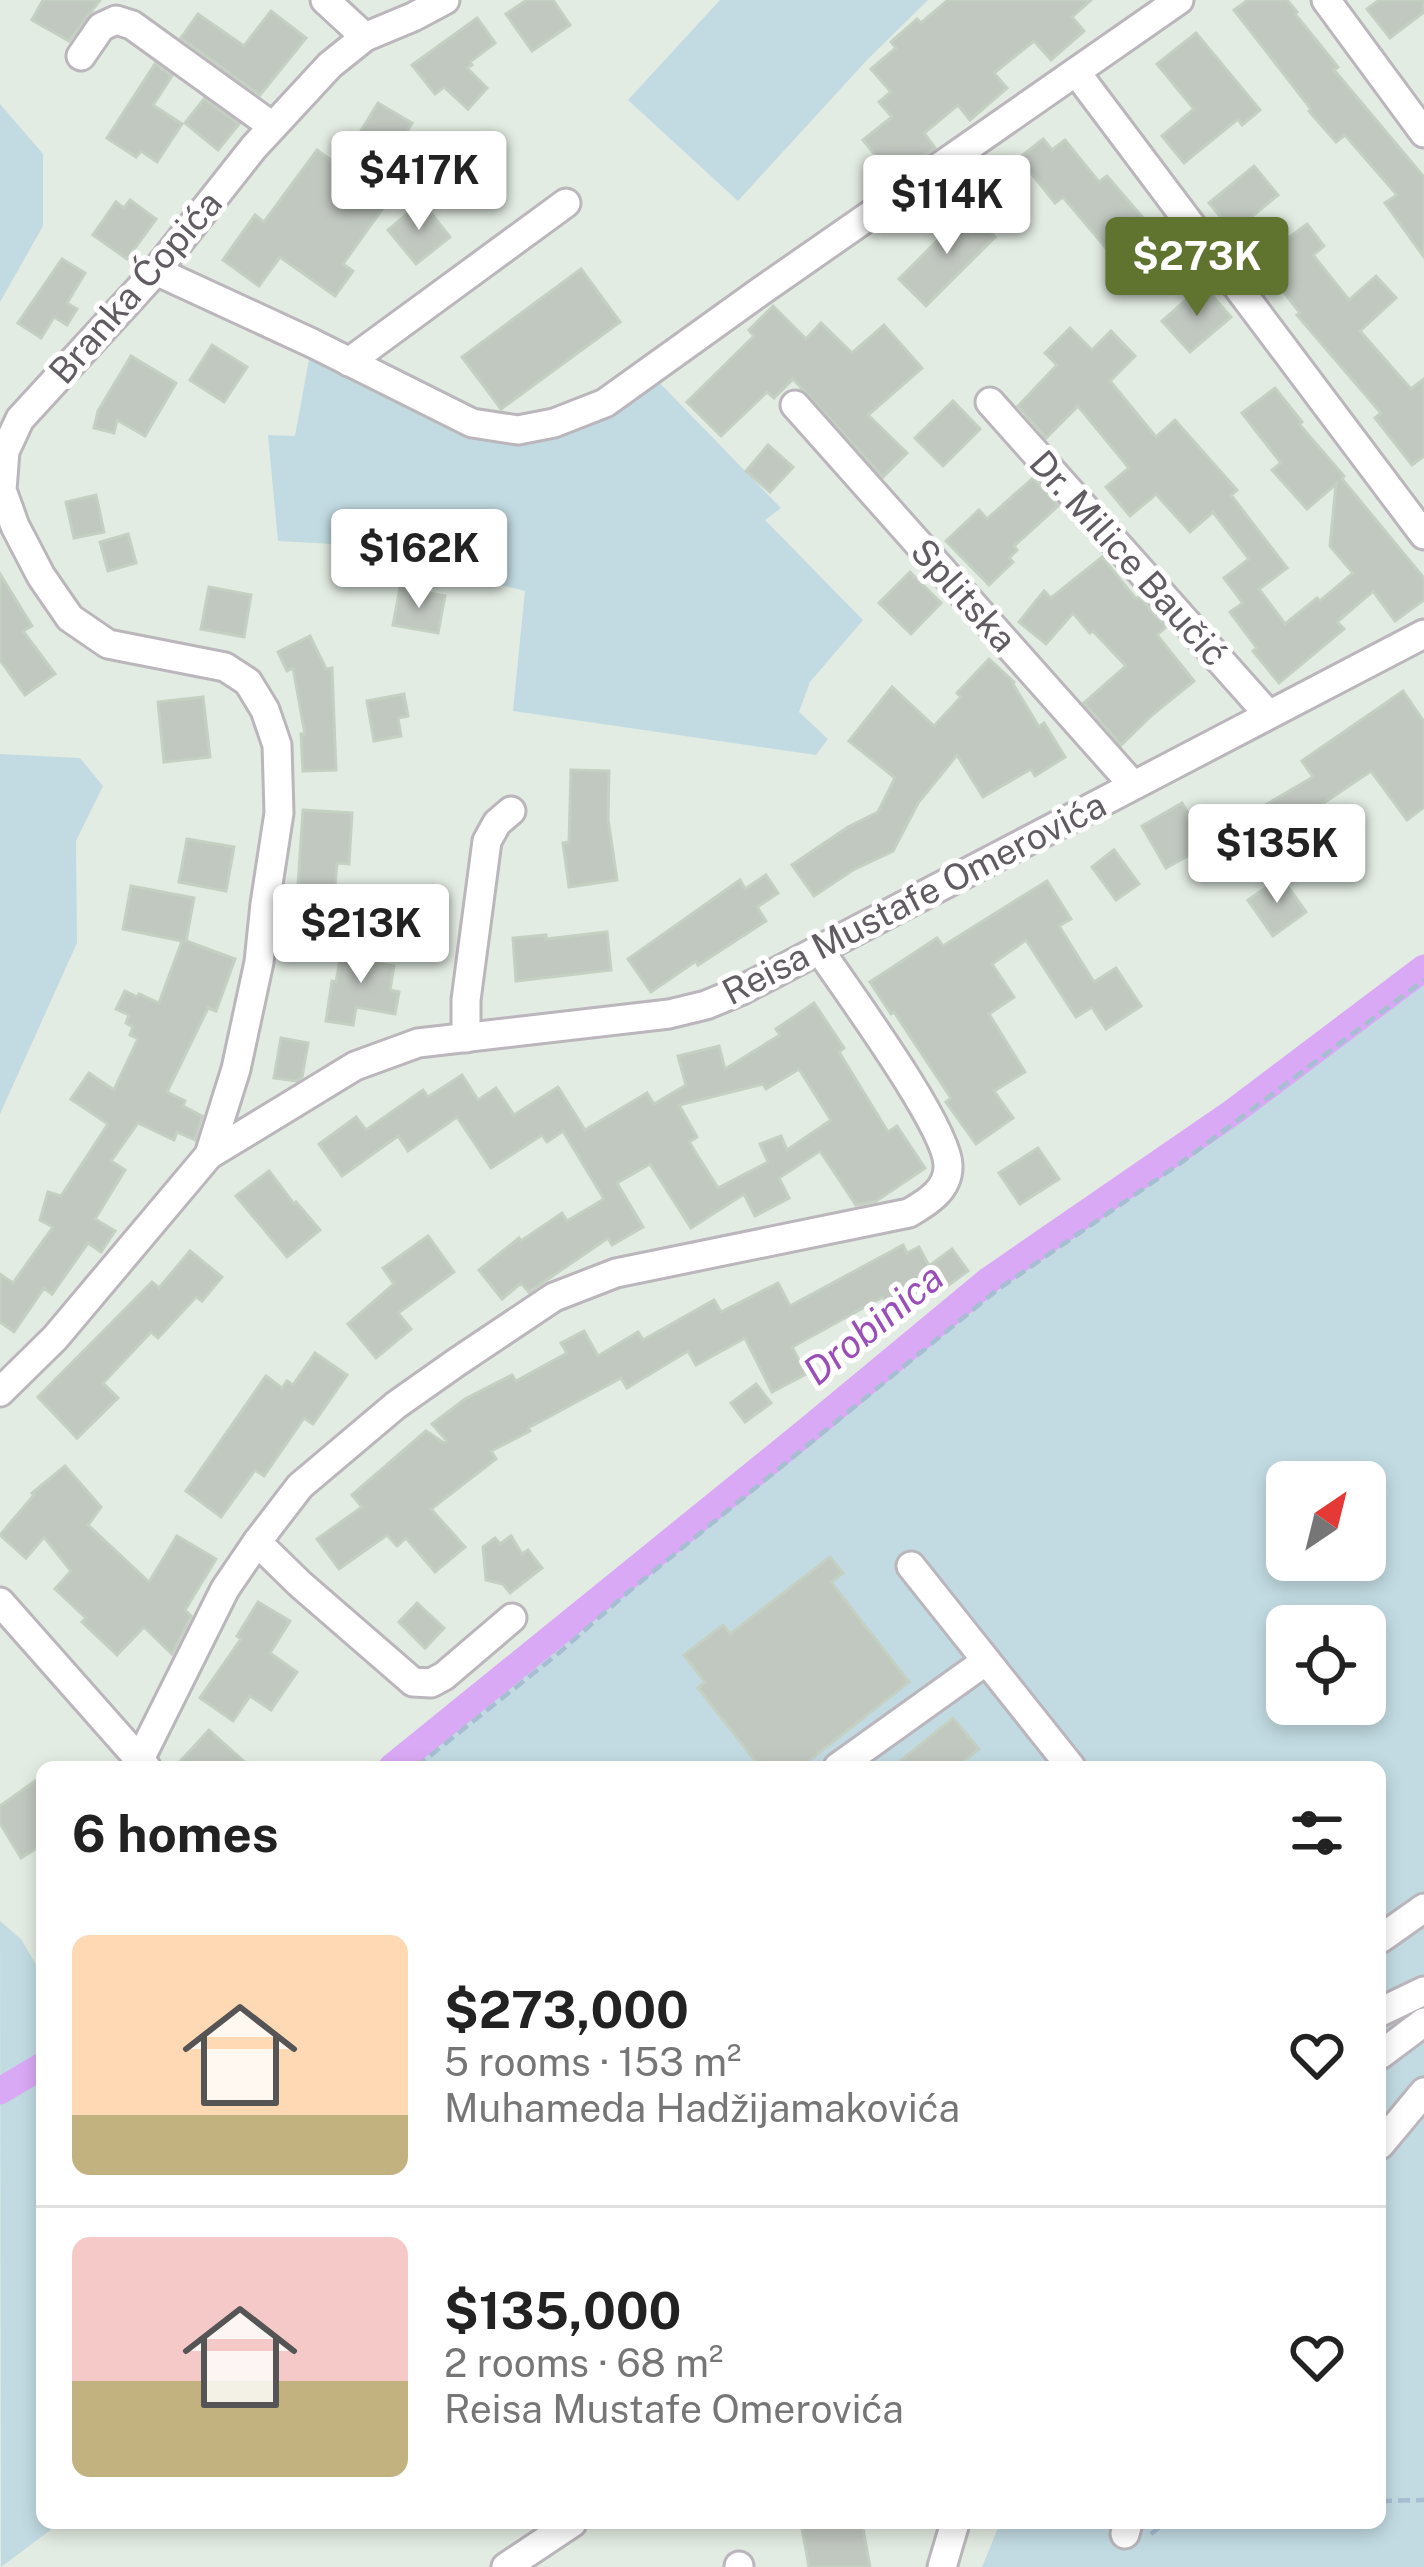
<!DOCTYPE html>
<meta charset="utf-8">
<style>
body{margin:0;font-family:"Public Sans",sans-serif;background:#f2f2f2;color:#222;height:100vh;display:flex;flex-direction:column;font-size:45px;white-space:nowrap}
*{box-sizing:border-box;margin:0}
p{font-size:39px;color:#767676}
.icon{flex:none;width:66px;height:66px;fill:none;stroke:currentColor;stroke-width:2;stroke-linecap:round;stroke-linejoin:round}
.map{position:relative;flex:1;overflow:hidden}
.panel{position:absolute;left:36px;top:1761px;width:1350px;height:768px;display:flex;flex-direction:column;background:#fff;border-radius:18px;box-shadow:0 6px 18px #0003}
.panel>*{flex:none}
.needle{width:78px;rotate:35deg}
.tools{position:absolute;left:1266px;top:1461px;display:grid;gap:24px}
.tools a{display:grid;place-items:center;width:120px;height:120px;border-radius:18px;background:#fff;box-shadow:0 6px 18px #0003;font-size:60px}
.price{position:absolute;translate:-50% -102px;padding:0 27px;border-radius:12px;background:#fff;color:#222;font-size:39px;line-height:78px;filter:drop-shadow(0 3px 6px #0008)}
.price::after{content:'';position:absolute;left:50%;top:72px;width:36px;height:27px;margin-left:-18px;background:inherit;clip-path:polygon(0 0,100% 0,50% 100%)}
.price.on{background:#61742f;color:#fff}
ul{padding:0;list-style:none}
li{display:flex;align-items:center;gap:36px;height:300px;padding:0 36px}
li+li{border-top:3px solid #e0e0e0}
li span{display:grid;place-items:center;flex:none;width:336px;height:240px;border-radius:18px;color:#555}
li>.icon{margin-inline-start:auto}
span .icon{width:144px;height:144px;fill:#fffc;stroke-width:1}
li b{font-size:51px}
h2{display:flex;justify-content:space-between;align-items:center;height:144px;padding:0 36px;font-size:51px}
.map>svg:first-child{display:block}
.green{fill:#c2dbe2;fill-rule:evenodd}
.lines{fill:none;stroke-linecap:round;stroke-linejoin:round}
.canal{stroke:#daa9f6;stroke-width:27}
.building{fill:#c1c8c0;stroke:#c4d0c2;stroke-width:3;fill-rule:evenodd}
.minor-casing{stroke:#bbb5bc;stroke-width:33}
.path{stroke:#a6bed2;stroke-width:4.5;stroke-dasharray:12 6;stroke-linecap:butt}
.minor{stroke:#fff;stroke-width:27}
.labels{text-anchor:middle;stroke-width:10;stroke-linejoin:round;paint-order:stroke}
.street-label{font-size:36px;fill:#615b62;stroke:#fff}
.water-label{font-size:39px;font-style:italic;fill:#994fb7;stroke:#fff}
</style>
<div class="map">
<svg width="1424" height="2567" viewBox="0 0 1424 2567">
<rect width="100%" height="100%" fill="#e3ece3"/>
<!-- green -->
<g class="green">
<polygon points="720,0 928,0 867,60 738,201 628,100"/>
<polygon points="0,104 43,154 43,226 0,302"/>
<polygon points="312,343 518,430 649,372 781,508 765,520 863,620 810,682 799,712 828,739 816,755 513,711 525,591 451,573 388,547 278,541 268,435 295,436"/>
<polygon points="0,754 80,758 103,786 76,841 77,943 0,1114"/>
<path d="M 1424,968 L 1424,2567 L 982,2567 L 1000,2523 L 1380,2523 L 1380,1767 L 392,1767 L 808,1430 L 989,1280 L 1089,1212 ZM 1287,1482 L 1365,1482 L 1365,1560 L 1287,1560 ZM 1287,1626 L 1365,1626 L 1365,1704 L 1287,1704 Z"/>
<polygon points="0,1921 21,1939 42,1975 42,2523 60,2523 1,2567"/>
</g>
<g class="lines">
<!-- canal -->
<g class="canal">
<polyline points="392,1767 808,1430 989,1280 1233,1112 1424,968"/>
<polyline points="0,2091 42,2066"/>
</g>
</g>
<!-- building -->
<g class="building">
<polygon points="43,0 100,0 69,41 32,20"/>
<polygon points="527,0 553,0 570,25 532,51 506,14"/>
<polygon points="948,0 1091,0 1072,17 1084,31 1051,60 1034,41 994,73 1007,88 970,120 958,105 924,133 935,148 893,177 863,140 892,117 879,102 891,92 871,69 896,48 891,42 917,19 921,23"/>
<polygon points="1248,0 1287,0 1297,12 1295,14 1338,67 1334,70 1424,177 1424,257 1385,203 1397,195 1345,135 1336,142 1309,111 1311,109 1234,10"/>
<polygon points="1379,0 1424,0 1424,12 1390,38 1367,9"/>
<polygon points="271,11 306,38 260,95 181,38 198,14 244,46"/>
<polygon points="477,18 495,43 470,62 472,65 467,68 487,88 468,109 444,87 435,94 412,65"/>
<polygon points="1196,33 1260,110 1242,125 1238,119 1184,163 1162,136 1194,109 1157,64"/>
<polygon points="155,64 172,76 153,105 182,124 157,162 141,151 136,157 107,138"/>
<polygon points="204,99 239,124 218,150 185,123"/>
<polygon points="378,103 412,123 390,160 356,139"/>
<polygon points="1043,139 1052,150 1065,140 1099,182 1107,176 1176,256 1139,287 1063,197 1055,203 1019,158"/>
<polygon points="317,150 339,166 344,159 386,204 343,264 353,271 335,296 280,257 259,286 223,260 255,215 264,222"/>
<polygon points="1254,166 1278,195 1233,232 1209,203"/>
<polygon points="130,200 156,219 127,259 93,235 116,202 124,208"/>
<polygon points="422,202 450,237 416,264 388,230"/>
<polygon points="964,207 995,237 926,306 899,279 941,237 938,234"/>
<polygon points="1307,224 1324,246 1313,255 1349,300 1376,276 1396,298 1360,331 1411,389 1424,379 1424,456 1412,465 1375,418 1381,413 1297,315 1300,313 1259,260"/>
<polygon points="62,259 85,273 67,303 77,309 67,325 54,317 41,338 18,323"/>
<polygon points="581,269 620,322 501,409 462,357"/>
<polygon points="1203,285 1231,317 1190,352 1162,321"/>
<polygon points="773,306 806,339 821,323 852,353 884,325 922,368 868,415 907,453 883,477 793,379 774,398 767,392 721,436 687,402 754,336 749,330"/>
<polygon points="1070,328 1092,350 1111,331 1135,356 1110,381 1156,437 1175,420 1237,490 1231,495 1287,568 1259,589 1285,624 1317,598 1320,601 1353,573 1330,546 1336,484 1307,509 1272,470 1281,463 1242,413 1275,388 1302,422 1299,424 1344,476 1342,479 1424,578 1424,600 1395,621 1373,591 1337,622 1344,629 1279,683 1253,651 1257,648 1230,612 1243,603 1224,578 1249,559 1213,512 1190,532 1156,494 1130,516 1106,487 1129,468 1078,406 1046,438 1018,406 1057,365 1045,353"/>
<polygon points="212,345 247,367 224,402 190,380"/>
<polygon points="131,356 176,383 145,436 117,420 114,433 94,428 98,411"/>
<polygon points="953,401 980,429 943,466 915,438"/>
<polygon points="768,445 793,467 770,492 746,471"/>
<polygon points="1033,478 1058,506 1014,546 1017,550 1009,558 1013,562 989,585 946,541 979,510 987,519"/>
<polygon points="96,495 104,532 74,538 66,502"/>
<polygon points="128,534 136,563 108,571 100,542"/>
<polygon points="1102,557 1136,599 1139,597 1166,627 1157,635 1194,681 1152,715 1121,745 1084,703 1126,666 1093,631 1090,633 1073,613 1046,644 1019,622 1044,591 1051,598"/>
<polygon points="910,572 941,603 911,634 879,603"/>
<polygon points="0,574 32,626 23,631 55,674 25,695 0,660"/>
<polygon points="209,587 251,595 244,637 201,629"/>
<polygon points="400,588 445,596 438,633 393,625"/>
<polygon points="310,636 326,669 332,668 336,770 303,771 301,734 305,734 293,668 287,671 278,652"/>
<polygon points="989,659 1014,682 1013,684 1039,727 1044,723 1065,757 1035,776 1031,769 983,797 957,755 918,803 893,851 853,870 814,896 792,865 848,827 878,812 895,778 849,741 892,687 934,726 961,697 957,693"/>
<polygon points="1403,691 1424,722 1424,807 1407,820 1371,771 1300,819 1320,852 1293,869 1257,810 1313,777 1302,761"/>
<polygon points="404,694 408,716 398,718 401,736 374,741 367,701"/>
<polygon points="203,697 210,757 164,762 158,702"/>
<polygon points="571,770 609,771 608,819 617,880 569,887 563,843 569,842"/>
<polygon points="1182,803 1206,846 1166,868 1142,826"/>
<polygon points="303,810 352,813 349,864 337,863 332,919 296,916"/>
<polygon points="187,839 234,847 226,891 179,882"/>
<polygon points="1114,850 1139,884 1116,900 1092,867"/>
<polygon points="766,875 778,893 757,907 766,921 698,965 696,961 651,992 628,959 740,880 745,889"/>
<polygon points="1281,877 1306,912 1273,936 1248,900"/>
<polygon points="1047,881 1071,919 1059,926 1094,982 1116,968 1141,1006 1106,1029 1092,1007 1076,1017 1026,940 992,964 1014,997 989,1014 1025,1072 994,1091 1013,1118 976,1144 946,1102 951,1098 894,1012 891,1014 870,982 937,938 943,946"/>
<polygon points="131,886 194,898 186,941 235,959 216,1011 208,1008 167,1092 185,1101 183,1106 202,1116 195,1140 177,1132 174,1140 138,1123 111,1161 125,1170 95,1219 115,1231 101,1252 88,1243 52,1294 44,1288 14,1332 0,1322 0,1274 13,1283 53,1227 40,1220 48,1192 61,1196 108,1124 71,1099 89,1073 114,1090 138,1039 130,1035 133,1027 126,1023 129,1015 116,1009 125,991 137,997 139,994 159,1003 182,941 123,929"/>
<polygon points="607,932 611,970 516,981 513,938 546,935 546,939"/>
<polygon points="343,943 377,949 375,963 394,966 390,990 399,992 395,1014 356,1007 353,1025 326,1021 332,981 336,982"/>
<path d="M 814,1003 L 844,1048 L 839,1052 L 888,1132 L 897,1126 L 925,1168 L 876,1201 L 856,1205 L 820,1151 L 779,1178 L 789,1198 L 755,1216 L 744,1194 L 691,1228 L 650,1164 L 617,1183 L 643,1227 L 612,1245 L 608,1238 L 529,1292 L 521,1283 L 502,1299 L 479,1270 L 519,1238 L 521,1241 L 562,1213 L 567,1221 L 604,1199 L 563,1131 L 547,1142 L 542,1135 L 491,1168 L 457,1117 L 408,1151 L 398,1136 L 342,1176 L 319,1144 L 356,1117 L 366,1130 L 423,1090 L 428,1097 L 462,1075 L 478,1100 L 496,1088 L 514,1115 L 558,1087 L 585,1130 L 647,1093 L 654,1104 L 686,1085 L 678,1056 L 719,1046 L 725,1069 L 780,1035 L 776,1029 ZM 799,1069 L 831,1120 L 787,1150 L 781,1136 L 760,1144 L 768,1162 L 718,1188 L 689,1142 L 697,1137 L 679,1105 L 763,1084 L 766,1089 Z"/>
<polygon points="281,1038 308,1043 302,1077 296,1081 274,1078"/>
<polygon points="1038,1148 1059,1179 1020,1204 999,1173"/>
<polygon points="269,1171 294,1204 296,1202 320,1230 287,1257 236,1196"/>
<polygon points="428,1236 454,1272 398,1313 411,1329 376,1358 348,1324 394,1284 383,1268"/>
<polygon points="903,1245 907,1253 919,1247 929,1266 952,1249 968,1271 946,1287 941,1280 889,1308 883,1297 792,1347 806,1374 772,1392 745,1338 696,1365 688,1351 627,1388 621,1378 528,1428 530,1431 491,1451 496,1459 431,1509 465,1547 435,1572 406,1538 397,1546 387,1535 339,1569 317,1539 362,1507 352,1495 426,1431 444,1443 447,1441 432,1424 465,1399 512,1375 516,1381 567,1353 561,1343 584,1331 598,1356 638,1332 643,1340 714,1300 721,1312 778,1283 790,1306"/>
<polygon points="190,1251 222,1277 202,1301 196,1297 158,1338 151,1332 103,1383 118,1398 77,1438 38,1397 152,1282 159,1288"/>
<polygon points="315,1353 347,1375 313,1424 304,1418 264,1476 255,1470 221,1517 186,1491 266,1376 282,1388 287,1381 293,1385"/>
<polygon points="756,1384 771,1403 745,1422 731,1403"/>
<polygon points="65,1466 101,1507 88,1525 149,1582 177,1536 216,1559 185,1610 191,1616 172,1654 144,1627 117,1655 82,1622 86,1618 55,1589 71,1571 44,1537 26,1558 0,1535 34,1495 32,1493"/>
<polygon points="511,1536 522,1554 528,1550 542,1568 510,1593 503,1584 486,1580 483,1547 495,1538 500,1544"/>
<polygon points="830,1557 843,1573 831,1582 909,1682 801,1767 760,1767 698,1688 705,1682 684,1655 723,1625 730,1634"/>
<polygon points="258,1602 290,1621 270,1653 297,1672 271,1710 250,1696 233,1721 200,1698 241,1639 237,1636"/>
<polygon points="417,1603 444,1628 425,1648 399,1622"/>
<polygon points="953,1718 979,1749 956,1767 893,1767"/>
<polygon points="209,1730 250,1767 175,1767"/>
<polygon points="42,1776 42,1845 21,1858 0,1823 0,1806"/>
<polygon points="801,2523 862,2523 870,2567 809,2567"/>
</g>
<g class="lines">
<!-- minor casing -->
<g class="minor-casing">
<g id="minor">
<polyline points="325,0 365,37"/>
<polyline points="1326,0 1424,133"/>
<polyline points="81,56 101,27 116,20 132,25 272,126"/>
<polyline points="1076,72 1424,535"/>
<polyline points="156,271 312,343 472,423 518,430 554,423 605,403 761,291 1179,0"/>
<polyline points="349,362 566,203"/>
<polyline points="990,402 1268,714"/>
<polyline points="795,405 1133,785"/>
<polyline points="466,1038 466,1000 487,841 497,823 511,811"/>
<polyline points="209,1155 236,1069 259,962 265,904 279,813 277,745 265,710 248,682 225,667 108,644 70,618 41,576 15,526 2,490 5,451 20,419 156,271 254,147 330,65 365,37 413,17 445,0"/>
<polyline points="0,1392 55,1338 209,1155 355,1066 418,1043 669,1014 706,1005 740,991 1424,634"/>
<polyline points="257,1542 300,1584 413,1682 431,1683 444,1676 512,1618"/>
<polyline points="911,1566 1071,1767"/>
<polyline points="0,1602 146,1767"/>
<path d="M 140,1759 L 225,1589 L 257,1542 L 300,1486 L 396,1405 L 457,1362 L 554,1297 L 616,1273 L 909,1213 C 928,1202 949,1189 948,1165 C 947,1126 845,988 819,949"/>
<polyline points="838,1767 986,1661"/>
<polyline points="1380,1939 1424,1908"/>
<polyline points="1380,2012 1424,1991"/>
<polyline points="1380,2055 1424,2022"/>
<polyline points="1380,2145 1424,2092"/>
<polyline points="1125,2534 1128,2523"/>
<polyline points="739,2566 739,2567"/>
<polyline points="506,2567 572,2523"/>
<polyline points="942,2567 955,2523"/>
</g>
</g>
<!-- path -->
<g class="path">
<polyline points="416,1767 560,1652 627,1593 997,1290 1182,1162 1424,980"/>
<polyline points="1380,2501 1424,2500"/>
<polyline points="1151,2534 1165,2523"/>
</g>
<!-- minor -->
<use href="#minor" class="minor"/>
</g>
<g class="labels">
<!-- street labels -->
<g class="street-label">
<text transform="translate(135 287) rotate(-49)" y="13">Branka Ćopića</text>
<text transform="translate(1129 558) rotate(48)" y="13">Dr. Milice Baučić</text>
<text transform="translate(964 595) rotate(48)" y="13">Splitska</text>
<text transform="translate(914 898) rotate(-27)" y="13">Reisa Mustafe Omerovića</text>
</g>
<!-- water labels -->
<g class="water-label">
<text transform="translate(873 1324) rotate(-39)" y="14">Drobinica</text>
</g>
</g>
</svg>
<div class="tools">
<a><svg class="needle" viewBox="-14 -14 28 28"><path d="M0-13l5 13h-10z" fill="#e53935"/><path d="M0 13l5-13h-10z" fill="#767676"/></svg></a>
<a><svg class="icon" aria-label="locate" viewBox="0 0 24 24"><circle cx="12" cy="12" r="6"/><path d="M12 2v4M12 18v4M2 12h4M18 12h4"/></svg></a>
</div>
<b class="price" style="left:419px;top:233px">$417K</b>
<b class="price" style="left:947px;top:257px">$114K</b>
<b class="price on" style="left:1197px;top:319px">$273K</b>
<b class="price" style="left:419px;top:611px">$162K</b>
<b class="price" style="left:1277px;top:906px">$135K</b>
<b class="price" style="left:361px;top:986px">$213K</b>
<section class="panel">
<h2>6 homes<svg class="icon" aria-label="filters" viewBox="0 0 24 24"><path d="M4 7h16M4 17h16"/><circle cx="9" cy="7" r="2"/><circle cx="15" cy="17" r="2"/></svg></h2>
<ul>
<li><span style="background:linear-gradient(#ffd9b3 75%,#c2b280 0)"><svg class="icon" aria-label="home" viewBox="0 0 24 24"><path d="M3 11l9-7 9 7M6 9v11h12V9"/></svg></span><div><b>$273,000</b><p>5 rooms · 153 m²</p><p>Muhameda Hadžijamakovića</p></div><svg class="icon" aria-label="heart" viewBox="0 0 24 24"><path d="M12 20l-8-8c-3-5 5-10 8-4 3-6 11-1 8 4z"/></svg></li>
<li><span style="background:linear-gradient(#f6c9c9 60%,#c2b280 0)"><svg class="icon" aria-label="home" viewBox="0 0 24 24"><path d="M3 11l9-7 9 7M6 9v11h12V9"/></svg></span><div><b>$135,000</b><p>2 rooms · 68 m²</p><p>Reisa Mustafe Omerovića</p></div><svg class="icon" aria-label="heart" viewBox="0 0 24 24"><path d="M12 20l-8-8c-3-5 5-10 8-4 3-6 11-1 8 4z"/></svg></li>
</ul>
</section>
</div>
